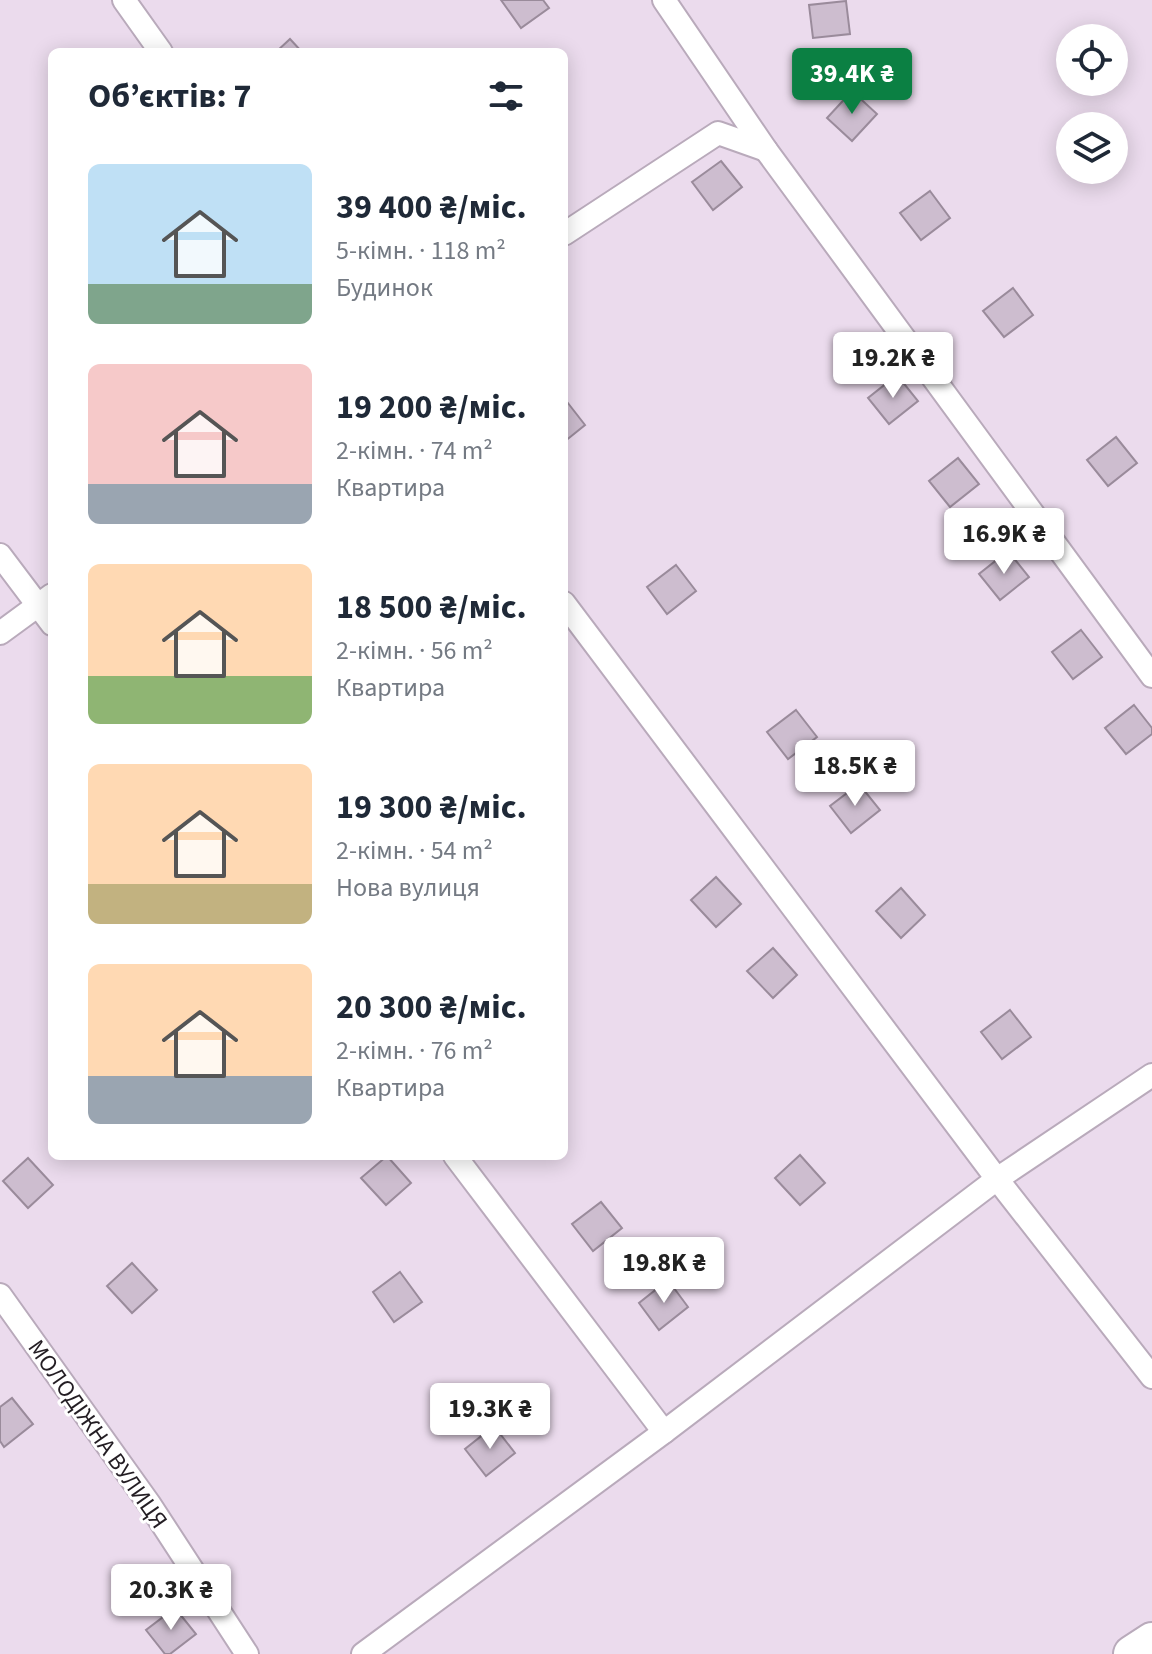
<!DOCTYPE html>
<html lang="uk">
<meta charset="utf-8">
<style>
body{margin:0;font-family:"Source Sans 3",sans-serif;background:#f6f6f7;color:#1f2937;height:100vh;display:flex;flex-direction:column;font-size:30px;white-space:nowrap}
*{box-sizing:border-box;margin:0}
p{font-size:26px;color:#747a83}
.icon{flex:none;width:44px;height:44px;fill:none;stroke:currentColor;stroke-width:2;stroke-linecap:round;stroke-linejoin:round}
.map{position:relative;flex:1;overflow:hidden}
.details{position:absolute;left:48px;top:48px;width:520px;height:1112px;display:flex;flex-direction:column;background:#fff;border-radius:12px;box-shadow:0 4px 20px #0003}
.details>*{flex:none}
.buttons{position:absolute;left:1056px;top:24px;display:grid;gap:16px}
.buttons a{display:grid;place-items:center;width:72px;height:72px;border-radius:50%;background:#fff;box-shadow:0 4px 20px #0003;font-size:40px}
.price{position:absolute;translate:-50% -68px;padding:0 18px;border-radius:8px;background:#fff;color:#222;font-size:26px;line-height:52px;filter:drop-shadow(0 2px 4px #0008)}
.price::after{content:'';position:absolute;left:50%;top:48px;width:24px;height:18px;margin-left:-12px;background:inherit;clip-path:polygon(0 0,100% 0,50% 100%)}
.price.active{background:#0b8043;color:#fff}
ul{padding:0;list-style:none}
li{display:flex;align-items:center;gap:24px;height:200px;padding:0 40px}
li span{display:grid;place-items:center;flex:none;width:224px;height:160px;border-radius:12px;color:#555}
li>.icon{margin-inline-start:auto}
span .icon{width:96px;height:96px;fill:#fffc;stroke-width:1}
li b{font-size:34px}
h2{display:flex;justify-content:space-between;align-items:center;height:96px;padding:0 40px;font-size:34px}
.map>svg:first-child{display:block}
.building{fill:#cdbdcf;stroke:#9a8b9b;stroke-width:2}
.lines{fill:none;stroke-linecap:round;stroke-linejoin:round}
.street-casing{stroke:#b9aabb;stroke-width:26}
.primary-casing{stroke:#b9aabb;stroke-width:40}
.street{stroke:#fff;stroke-width:22}
.primary{stroke:#fff;stroke-width:36}
.labels{text-anchor:middle;stroke-width:6;stroke-linejoin:round;paint-order:stroke}
.street-label{font-size:24px;fill:#231d23;stroke:#fff}
</style>
<div class="map">
<svg width="1152" height="1654" viewBox="0 0 1152 1654">
<rect width="100%" height="100%" fill="#ebdbed"/>
<!-- building -->
<g class="building">
<polygon points="501,0 543,0 549,8 521,28"/>
<polygon points="846,1 850,34 813,38 809,5"/>
<polygon points="290,39 302,52 276,52"/>
<polygon points="852,91 877,114 852,141 827,118"/>
<polygon points="721,161 742,187 713,210 692,182"/>
<polygon points="930,191 950,218 921,240 900,213"/>
<polygon points="1013,288 1033,315 1004,337 983,311"/>
<polygon points="897,375 918,401 889,424 868,398"/>
<polygon points="564,398 585,425 564,442"/>
<polygon points="1116,437 1137,463 1108,486 1087,460"/>
<polygon points="958,458 979,484 950,507 929,481"/>
<polygon points="1008,551 1029,577 1000,600 979,574"/>
<polygon points="676,565 696,591 667,614 647,587"/>
<polygon points="1081,630 1102,657 1073,679 1052,652"/>
<polygon points="1134,705 1152,728 1152,734 1126,754 1105,728"/>
<polygon points="796,710 817,737 788,759 767,732"/>
<polygon points="859,784 880,810 851,833 830,806"/>
<polygon points="716,877 741,904 716,927 691,900"/>
<polygon points="901,888 925,915 901,938 876,911"/>
<polygon points="773,948 797,975 773,998 747,971"/>
<polygon points="1010,1010 1031,1037 1002,1059 981,1032"/>
<polygon points="800,1155 825,1183 800,1205 775,1178"/>
<polygon points="387,1156 411,1183 386,1205 361,1178"/>
<polygon points="28,1158 53,1185 28,1208 3,1181"/>
<polygon points="601,1202 622,1228 593,1251 572,1224"/>
<polygon points="132,1263 157,1290 132,1313 107,1286"/>
<polygon points="400,1272 422,1302 394,1322 373,1292"/>
<polygon points="668,1280 688,1307 659,1330 639,1303"/>
<polygon points="12,1398 33,1424 4,1447 0,1441 0,1407"/>
<polygon points="494,1426 515,1453 486,1476 465,1449"/>
<polygon points="175,1608 196,1634 170,1654 165,1654 146,1630"/>
</g>
<g class="lines">
<!-- street casing -->
<g class="street-casing">
<g id="street">
<polyline points="124,0 161,52"/>
<polyline points="664,0 766,150 1152,676"/>
<polyline points="564,234 718,133 766,150"/>
<polyline points="0,555 52,624"/>
<polyline points="564,603 997,1179 1152,1377"/>
<polyline points="0,633 52,595"/>
<polyline points="455,1156 664,1432"/>
<polyline points="0,1295 150,1505 247,1654"/>
<polyline points="363,1654 664,1432 997,1179 1152,1075"/>
</g>
</g>
<!-- primary casing -->
<g class="primary-casing">
<polyline id="primary" points="1132,1654 1152,1641"/>
</g>
<!-- street -->
<use href="#street" class="street"/>
<!-- primary -->
<use href="#primary" class="primary"/>
</g>
<g class="labels">
<!-- street labels -->
<g class="street-label">
<text transform="translate(98 1434) rotate(55)" y="8">МОЛОДІЖНА ВУЛИЦЯ</text>
</g>
</g>
</svg>
<div class="buttons">
<a><svg class="icon" aria-label="locate" viewBox="0 0 24 24"><circle cx="12" cy="12" r="6"/><path d="M12 2v4M12 18v4M2 12h4M18 12h4"/></svg></a>
<a><svg class="icon" aria-label="layers" viewBox="0 0 24 24"><path d="M12 4l9 5-9 5-9-5zM3 14l9 5 9-5"/></svg></a>
</div>
<b class="price active" style="left:852px;top:116px">39.4K ₴</b>
<b class="price" style="left:893px;top:400px">19.2K ₴</b>
<b class="price" style="left:1004px;top:576px">16.9K ₴</b>
<b class="price" style="left:855px;top:808px">18.5K ₴</b>
<b class="price" style="left:664px;top:1305px">19.8K ₴</b>
<b class="price" style="left:490px;top:1451px">19.3K ₴</b>
<b class="price" style="left:171px;top:1632px">20.3K ₴</b>
<section class="details">
<h2>Об’єктів: 7<svg class="icon" aria-label="filters" viewBox="0 0 24 24"><path d="M4 7h16M4 17h16"/><circle cx="9" cy="7" r="2"/><circle cx="15" cy="17" r="2"/></svg></h2>
<ul>
<li><span style="background:linear-gradient(#bfe0f5 75%,#7fa58c 0)"><svg class="icon" aria-label="home" viewBox="0 0 24 24"><path d="M3 11l9-7 9 7M6 9v11h12V9"/></svg></span><div><b>39 400 ₴/міс.</b><p>5-кімн. · 118 m²</p><p>Будинок</p></div></li>
<li><span style="background:linear-gradient(#f6c9c9 75%,#9aa5b1 0)"><svg class="icon" aria-label="home" viewBox="0 0 24 24"><path d="M3 11l9-7 9 7M6 9v11h12V9"/></svg></span><div><b>19 200 ₴/міс.</b><p>2-кімн. · 74 m²</p><p>Квартира</p></div></li>
<li><span style="background:linear-gradient(#ffd9b3 70%,#8fb573 0)"><svg class="icon" aria-label="home" viewBox="0 0 24 24"><path d="M3 11l9-7 9 7M6 9v11h12V9"/></svg></span><div><b>18 500 ₴/міс.</b><p>2-кімн. · 56 m²</p><p>Квартира</p></div></li>
<li><span style="background:linear-gradient(#ffd9b3 75%,#c2b280 0)"><svg class="icon" aria-label="home" viewBox="0 0 24 24"><path d="M3 11l9-7 9 7M6 9v11h12V9"/></svg></span><div><b>19 300 ₴/міс.</b><p>2-кімн. · 54 m²</p><p>Нова вулиця</p></div></li>
<li><span style="background:linear-gradient(#ffd9b3 70%,#9aa5b1 0)"><svg class="icon" aria-label="home" viewBox="0 0 24 24"><path d="M3 11l9-7 9 7M6 9v11h12V9"/></svg></span><div><b>20 300 ₴/міс.</b><p>2-кімн. · 76 m²</p><p>Квартира</p></div></li>
</ul>
</section>
</div>
